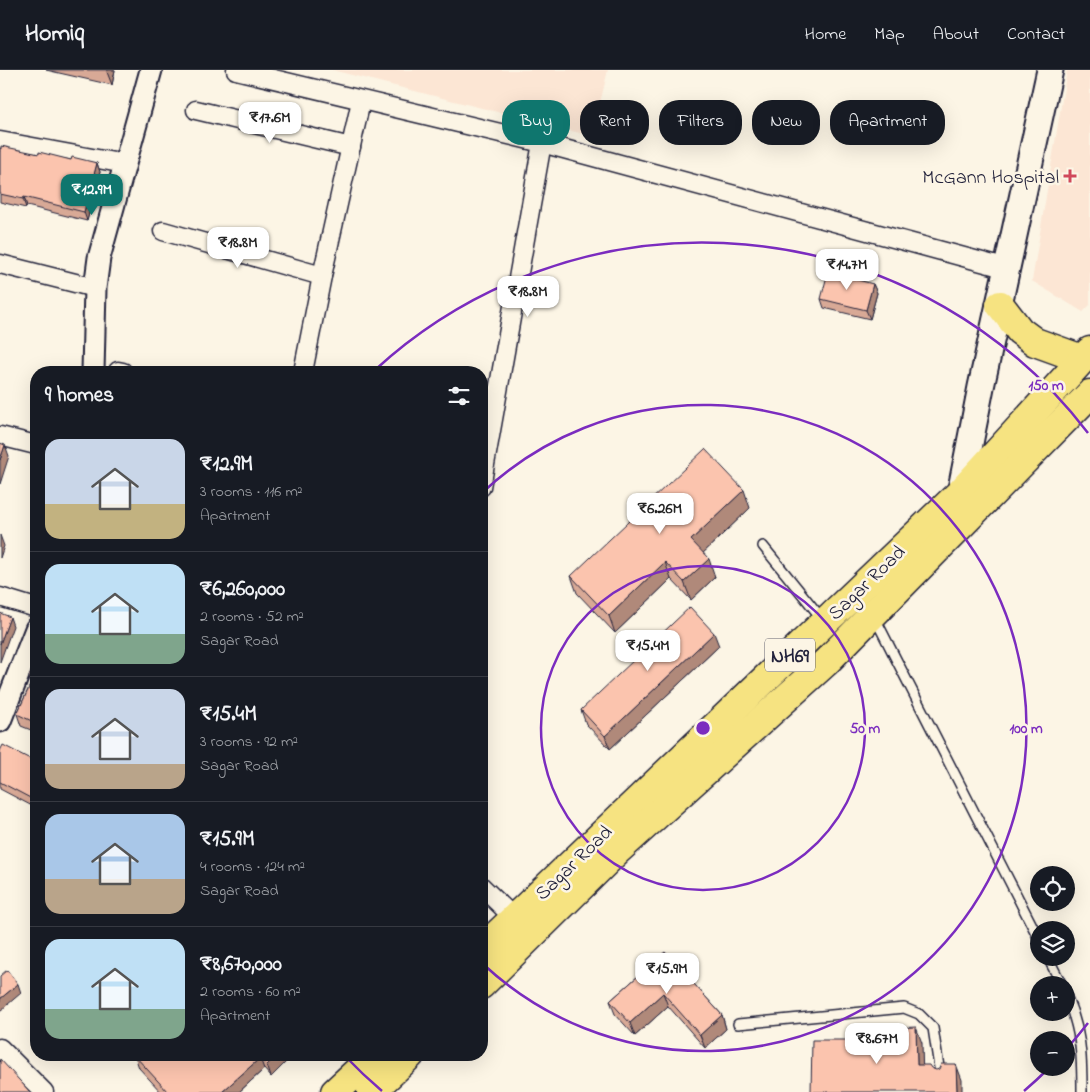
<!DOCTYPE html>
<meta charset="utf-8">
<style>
body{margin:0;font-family:"Indie Flower",sans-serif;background:#242831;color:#f1f3f6;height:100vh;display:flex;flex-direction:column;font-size:19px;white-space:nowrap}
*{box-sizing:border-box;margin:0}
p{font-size:16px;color:#9ea1a6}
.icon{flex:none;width:28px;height:28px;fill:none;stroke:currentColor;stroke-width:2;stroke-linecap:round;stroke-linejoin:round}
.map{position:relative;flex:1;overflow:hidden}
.sheet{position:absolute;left:30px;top:296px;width:458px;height:695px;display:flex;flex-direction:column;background:#171b24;border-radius:20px;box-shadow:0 5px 20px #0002}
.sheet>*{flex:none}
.hud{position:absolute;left:502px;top:30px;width:475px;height:45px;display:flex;gap:10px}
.tools{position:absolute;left:1030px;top:796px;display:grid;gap:10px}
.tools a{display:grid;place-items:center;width:45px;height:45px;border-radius:50%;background:#171b24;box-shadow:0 5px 20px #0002;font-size:25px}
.price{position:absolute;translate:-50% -42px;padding:0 11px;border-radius:10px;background:#fff;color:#222;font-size:16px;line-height:32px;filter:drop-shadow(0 1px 2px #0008)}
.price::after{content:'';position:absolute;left:50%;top:30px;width:15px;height:11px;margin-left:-8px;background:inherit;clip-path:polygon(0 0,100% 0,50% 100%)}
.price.active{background:#0f766e;color:#fff}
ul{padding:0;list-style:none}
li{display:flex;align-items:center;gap:15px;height:125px;padding:0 15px}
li+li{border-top:1px solid #363941}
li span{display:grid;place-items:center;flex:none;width:140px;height:100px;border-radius:15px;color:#555}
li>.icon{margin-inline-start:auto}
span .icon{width:60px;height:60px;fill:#fffc;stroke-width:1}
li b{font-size:21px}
h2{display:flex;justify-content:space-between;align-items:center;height:60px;padding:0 15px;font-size:21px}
.pill{padding:0 18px;border-radius:20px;background:#171b24;box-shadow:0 5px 20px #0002;font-size:18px;line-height:45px}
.pill.active{background:#0f766e;color:#fff}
header{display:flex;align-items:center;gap:30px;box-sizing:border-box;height:70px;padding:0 25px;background:#171b24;border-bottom:1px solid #363941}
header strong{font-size:24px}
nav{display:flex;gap:28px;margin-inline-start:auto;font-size:18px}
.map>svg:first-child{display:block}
.built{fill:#fce6d4}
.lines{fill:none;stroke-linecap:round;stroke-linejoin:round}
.service-casing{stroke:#22223b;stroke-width:12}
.minor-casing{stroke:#22223b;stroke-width:21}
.tertiary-casing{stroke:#22223b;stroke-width:25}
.secondary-casing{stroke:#22223b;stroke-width:29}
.trunk-casing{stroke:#22223b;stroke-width:31}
.service{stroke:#fcf5e5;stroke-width:9}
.minor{stroke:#fcf5e5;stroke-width:18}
.tertiary{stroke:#fcf5e5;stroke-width:21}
.secondary{stroke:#fcf5e5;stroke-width:25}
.trunk{stroke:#f6e381;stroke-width:28}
.wall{fill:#d8a996;stroke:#22223b}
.shaded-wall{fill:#b0897a;stroke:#22223b}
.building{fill:#fbc4ae;stroke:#22223b}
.ring{fill:none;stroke:#7b2cbf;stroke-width:2.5}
.poi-dot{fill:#d1495b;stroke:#fcf5e5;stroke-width:2}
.labels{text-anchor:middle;stroke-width:5;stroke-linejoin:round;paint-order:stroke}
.shield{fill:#fcf5e5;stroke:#63616e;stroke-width:1}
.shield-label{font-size:19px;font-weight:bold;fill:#22223b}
.poi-label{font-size:20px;fill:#22223b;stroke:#fcf5e5;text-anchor:end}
.street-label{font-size:20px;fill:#22223b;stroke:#fcf5e5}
.centre{fill:#7b2cbf;stroke:#fcf5e5;stroke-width:2.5}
.ring-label{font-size:15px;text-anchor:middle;font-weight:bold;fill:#7b2cbf;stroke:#fcf5e5;stroke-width:5;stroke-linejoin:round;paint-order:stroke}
</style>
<header>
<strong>Homiq</strong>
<nav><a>Home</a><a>Map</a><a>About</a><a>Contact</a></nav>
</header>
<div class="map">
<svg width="1090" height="1022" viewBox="0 0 1090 1022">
<rect width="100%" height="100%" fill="#fcf5e5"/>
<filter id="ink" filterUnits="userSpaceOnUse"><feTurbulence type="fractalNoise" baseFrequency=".02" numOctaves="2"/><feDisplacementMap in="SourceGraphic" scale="10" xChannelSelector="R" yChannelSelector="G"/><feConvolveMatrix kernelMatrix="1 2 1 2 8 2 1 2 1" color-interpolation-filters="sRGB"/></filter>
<g filter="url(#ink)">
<!-- built -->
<g class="built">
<polygon points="332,0 608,0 592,66"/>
<polygon points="1067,0 1090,0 1090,235 1083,242 1032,211"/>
</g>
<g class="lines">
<!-- service casing -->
<g class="service-casing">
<g id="service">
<polyline points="763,476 823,550"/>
<polyline points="875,548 1039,869"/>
<polyline points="1048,888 1062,915"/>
<path d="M 1066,925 C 1081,960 1082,984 1082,1022"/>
<polyline points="738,954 904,938 919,944 933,958 941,1010"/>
</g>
</g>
<!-- minor casing -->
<g class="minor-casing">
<g id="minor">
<polyline points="236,0 542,73 1008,199"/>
<polyline points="196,40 351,77"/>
<polyline points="0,71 125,94"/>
<polyline points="163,161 322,206"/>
<polyline points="0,194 95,218"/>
<polyline points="118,301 123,302"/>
<polyline points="303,302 322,206 361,31"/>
<polyline points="0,366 36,375"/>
<polyline points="481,417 542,73"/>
<polyline points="0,527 36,538"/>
<polyline points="481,816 514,848"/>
<polyline points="0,978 44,1022"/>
</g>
</g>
<!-- tertiary casing -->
<g class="tertiary-casing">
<g id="tertiary">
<polyline points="93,302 95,218 99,188 151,0"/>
<polyline points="0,651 36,559"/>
</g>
</g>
<!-- secondary casing -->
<g class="secondary-casing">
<polyline id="secondary" points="959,429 981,317 1050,0"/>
</g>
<!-- trunk casing -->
<g class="trunk-casing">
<g id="trunk">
<polyline points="1000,235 1020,261 1035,272 1082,289"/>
<polyline points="481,880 960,423 1090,281"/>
<polyline points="481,915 618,780 825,593 1090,324"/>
<polyline points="335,1022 375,985"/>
<polyline points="371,1022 410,985"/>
</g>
</g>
<!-- service -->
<use href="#service" class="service"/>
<!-- minor -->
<use href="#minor" class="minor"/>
<!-- tertiary -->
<use href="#tertiary" class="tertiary"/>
<!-- secondary -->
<use href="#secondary" class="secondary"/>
<!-- trunk -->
<use href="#trunk" class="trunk"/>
</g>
<!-- wall -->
<g class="wall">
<polygon points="46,0 115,0 112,15"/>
<polygon points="0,78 39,84 71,90 97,93 100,102 87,151 27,136 26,138 0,132"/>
<polygon points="873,214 877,223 870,249 824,238 821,229"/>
<polygon points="750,438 703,483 715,507 691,530 671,509 615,563 577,523 571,506"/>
<polygon points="719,576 610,679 586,654 581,640"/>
<polygon points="36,590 36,662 21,656 17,644 31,613 29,607"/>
<polygon points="0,681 36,692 36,738 0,719"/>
<polygon points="665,882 722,945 726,959 705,978 668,936 635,966 615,944 610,931"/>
<polygon points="135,986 289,989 271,1007 264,999 239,1022 161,1022 139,998"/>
</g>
<!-- shaded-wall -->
<g class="shaded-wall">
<polygon points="108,0 115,0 112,15 107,2"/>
<polygon points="97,93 100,102 87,151 84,142"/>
<polygon points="24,127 27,136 26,138 23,129"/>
<polygon points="873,214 877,223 870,249 866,240"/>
<polygon points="5,375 9,386 0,414 0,390"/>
<polygon points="744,420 750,438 698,488 691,470"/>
<polygon points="0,465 4,476 0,488"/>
<polygon points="709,489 715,507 691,530 684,512"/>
<polygon points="665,492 671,509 615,563 609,546"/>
<polygon points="10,547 13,556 0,592 0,574"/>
<polygon points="714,563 719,576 610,679 605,666"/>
<polygon points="18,914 21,923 0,941 0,929"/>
<polygon points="663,923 668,936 635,966 630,953"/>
<polygon points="722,945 726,959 705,978 700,965"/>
<polygon points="916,957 922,973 923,1011 917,995"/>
<polygon points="277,985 288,985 289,989 271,1007 267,995"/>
<polygon points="260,988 264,999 239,1022 222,1022"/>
<polygon points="956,994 962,1010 962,1022 957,1022"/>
</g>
<!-- building -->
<g class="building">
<polygon points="1,76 39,84 39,82 71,90 72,87 97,93 84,142 24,127 23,129 0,124 0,78 1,79"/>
<polygon points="828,202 873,214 866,240 821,229"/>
<polygon points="0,373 5,375 0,390"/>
<polygon points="705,379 744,420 691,470 709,489 684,512 665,492 609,546 571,506"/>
<polygon points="690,537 714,563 605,666 581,640"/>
<polygon points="0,543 10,547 0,574"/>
<polygon points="36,590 36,653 17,644 33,609 29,607"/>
<polygon points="3,675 36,692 36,731 0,712 0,681"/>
<polygon points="665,882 722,945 700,965 663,923 630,953 610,931"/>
<polygon points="7,900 18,914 0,929 0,906"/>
<polygon points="916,957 917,995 929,995 931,998 936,1000 939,999 941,994 956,994 957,1022 811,1022 812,970 850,970 850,960"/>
<polygon points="136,985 277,985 267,995 260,988 222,1022 168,1022 135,986"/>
<polygon points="0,989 30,1022 0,1022"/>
</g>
</g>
<!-- distance rings -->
<g class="ring">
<circle cx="703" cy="658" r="162"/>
<path d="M483 422A323 323 0 1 1 483 894"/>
<path d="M1088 953A485 485 0 0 1 1069 976M1049 998A485 485 0 0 1 1024 1021M382 1021A485 485 0 0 1 345 986M375 300A485 485 0 0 1 1088 363"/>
</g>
<!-- markers -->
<path class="poi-dot" d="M1067.5 98.5h5v5h5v5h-5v5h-5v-5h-5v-5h5z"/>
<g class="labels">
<!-- shield labels -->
<rect class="shield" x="765" y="568.5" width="50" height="33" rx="4"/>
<g class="shield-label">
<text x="790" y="592">NH69</text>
</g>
<!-- poi labels -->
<g class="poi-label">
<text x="1059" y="113">McGann Hospital</text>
</g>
<!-- street labels -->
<g class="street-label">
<text transform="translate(866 512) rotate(-44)" y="7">Sagar Road</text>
<text transform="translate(573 792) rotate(-44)" y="7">Sagar Road</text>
</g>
</g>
<circle cx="703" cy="658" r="8" class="centre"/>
<g class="ring-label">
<text x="1046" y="320">150 m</text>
<text x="865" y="663">50 m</text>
<text x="1026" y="663">100 m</text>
</g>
</svg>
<div class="tools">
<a><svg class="icon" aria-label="locate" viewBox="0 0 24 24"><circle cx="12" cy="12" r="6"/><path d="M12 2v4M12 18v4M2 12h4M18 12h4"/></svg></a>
<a><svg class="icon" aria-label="layers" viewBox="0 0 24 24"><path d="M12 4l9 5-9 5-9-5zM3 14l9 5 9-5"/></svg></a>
<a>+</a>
<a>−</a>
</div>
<b class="price" style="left:270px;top:74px">₹17.6M</b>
<b class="price active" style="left:92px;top:146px">₹12.9M</b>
<b class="price" style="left:238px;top:199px">₹18.8M</b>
<b class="price" style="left:847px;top:221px">₹14.7M</b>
<b class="price" style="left:528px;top:248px">₹18.8M</b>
<b class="price" style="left:660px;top:465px">₹6.26M</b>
<b class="price" style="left:648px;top:602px">₹15.4M</b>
<b class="price" style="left:667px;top:925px">₹15.9M</b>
<b class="price" style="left:877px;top:995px">₹8.67M</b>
<div class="hud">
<a class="pill active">Buy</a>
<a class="pill">Rent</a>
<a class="pill">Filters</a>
<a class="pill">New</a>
<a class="pill">Apartment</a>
</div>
<section class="sheet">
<h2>9 homes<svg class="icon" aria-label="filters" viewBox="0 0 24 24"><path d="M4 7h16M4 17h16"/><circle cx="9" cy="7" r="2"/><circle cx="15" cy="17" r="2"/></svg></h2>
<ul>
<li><span style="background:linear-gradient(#c9d6e8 65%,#c2b280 0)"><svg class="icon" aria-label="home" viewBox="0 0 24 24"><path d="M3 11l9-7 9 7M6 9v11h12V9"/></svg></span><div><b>₹12.9M</b><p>3 rooms · 116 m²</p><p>Apartment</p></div></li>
<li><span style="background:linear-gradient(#bfe0f5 70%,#7fa58c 0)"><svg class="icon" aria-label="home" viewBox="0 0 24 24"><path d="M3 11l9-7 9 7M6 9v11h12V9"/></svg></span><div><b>₹6,260,000</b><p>2 rooms · 52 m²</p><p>Sagar Road</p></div></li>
<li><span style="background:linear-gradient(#c9d6e8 75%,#b9a48a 0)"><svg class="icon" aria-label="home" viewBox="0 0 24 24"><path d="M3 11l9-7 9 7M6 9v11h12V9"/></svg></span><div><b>₹15.4M</b><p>3 rooms · 92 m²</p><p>Sagar Road</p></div></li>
<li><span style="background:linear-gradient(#a9c7e8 65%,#b9a48a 0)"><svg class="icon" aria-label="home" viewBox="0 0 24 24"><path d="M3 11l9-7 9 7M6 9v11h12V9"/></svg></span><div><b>₹15.9M</b><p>4 rooms · 124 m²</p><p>Sagar Road</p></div></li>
<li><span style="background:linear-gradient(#bfe0f5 70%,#7fa58c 0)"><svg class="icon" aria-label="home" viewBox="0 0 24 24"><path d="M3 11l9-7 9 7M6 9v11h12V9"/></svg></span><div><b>₹8,670,000</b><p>2 rooms · 60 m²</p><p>Apartment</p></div></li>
</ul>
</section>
</div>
